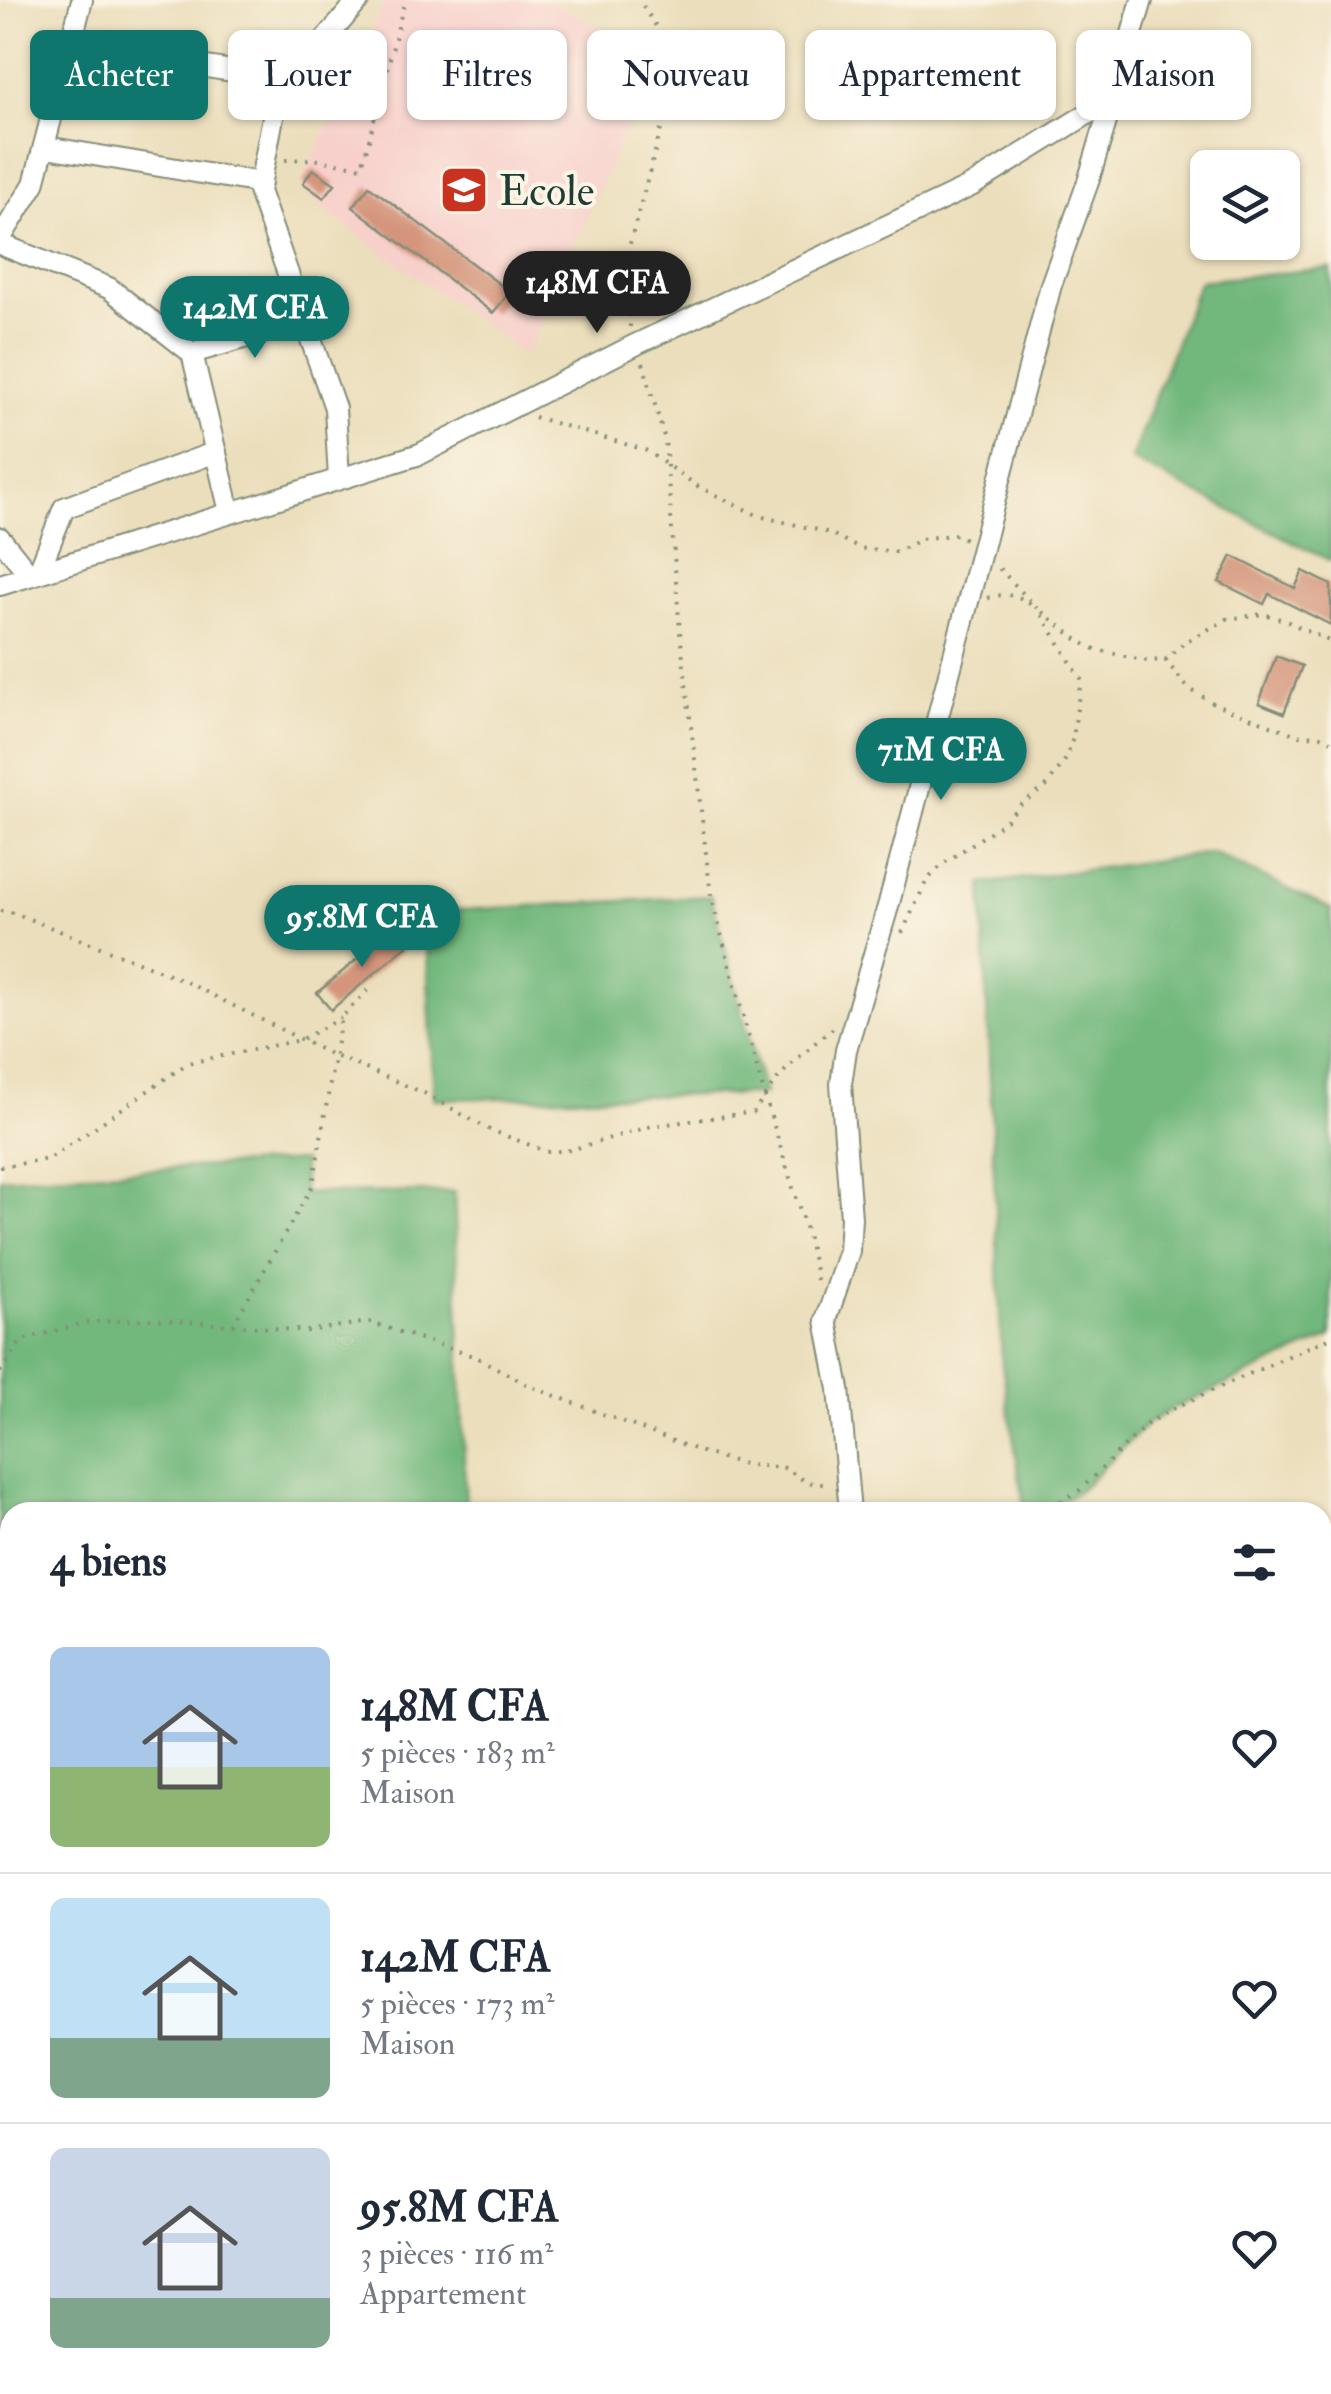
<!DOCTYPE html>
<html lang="fr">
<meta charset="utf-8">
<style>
body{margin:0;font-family:"IM FELL Double Pica",serif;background:#f2f2f3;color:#1f2937;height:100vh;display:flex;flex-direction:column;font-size:38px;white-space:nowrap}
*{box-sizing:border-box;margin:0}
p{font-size:32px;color:#747a83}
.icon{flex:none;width:55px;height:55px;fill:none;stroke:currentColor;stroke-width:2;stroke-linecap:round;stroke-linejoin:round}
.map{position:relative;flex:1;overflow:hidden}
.side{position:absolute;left:0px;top:1502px;width:1332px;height:892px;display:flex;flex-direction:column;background:#fff;border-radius:30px 30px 0 0;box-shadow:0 2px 8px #0004}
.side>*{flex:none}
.banner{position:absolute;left:30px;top:30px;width:1272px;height:90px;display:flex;gap:20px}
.controls{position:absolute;left:1190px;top:150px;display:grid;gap:20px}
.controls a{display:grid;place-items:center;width:110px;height:110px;border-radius:15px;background:#fff;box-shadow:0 2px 8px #0004;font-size:50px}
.price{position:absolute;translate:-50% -85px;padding:0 22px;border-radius:35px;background:#0f766e;color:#fff;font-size:32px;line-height:65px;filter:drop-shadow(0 2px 5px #0008)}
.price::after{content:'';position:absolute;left:50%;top:60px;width:30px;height:22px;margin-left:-15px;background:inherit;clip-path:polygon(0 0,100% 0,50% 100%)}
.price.active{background:#222;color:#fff}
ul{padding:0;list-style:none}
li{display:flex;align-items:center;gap:30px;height:250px;padding:0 50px}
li+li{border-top:2px solid #e0e1e3}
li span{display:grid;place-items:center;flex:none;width:280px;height:200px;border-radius:15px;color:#555}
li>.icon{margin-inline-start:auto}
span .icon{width:120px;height:120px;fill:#fffc;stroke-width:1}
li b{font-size:42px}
h2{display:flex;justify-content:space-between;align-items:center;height:120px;padding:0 50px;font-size:42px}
.chip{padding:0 35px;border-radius:15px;background:#fff;box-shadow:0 2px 8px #0004;font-size:35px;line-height:90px}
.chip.active{background:#0f766e;color:#fff}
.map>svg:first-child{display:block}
.built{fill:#f7d0cb}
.green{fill:#8dd793;stroke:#568a64;stroke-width:2.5}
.forest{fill:#72b87d;stroke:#487a58;stroke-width:2.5}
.building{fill:#d4957b}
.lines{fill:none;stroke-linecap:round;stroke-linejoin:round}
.minor-casing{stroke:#858e78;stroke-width:24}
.path{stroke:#858e78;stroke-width:4;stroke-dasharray:2.5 8;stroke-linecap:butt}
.minor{stroke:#fff;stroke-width:20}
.labels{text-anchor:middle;stroke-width:8;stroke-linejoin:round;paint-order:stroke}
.poi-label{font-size:42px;fill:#1f3d34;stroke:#fcf5e5;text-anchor:start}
</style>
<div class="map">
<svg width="1331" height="2394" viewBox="0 0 1331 2394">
<rect width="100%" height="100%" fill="#fcf5e5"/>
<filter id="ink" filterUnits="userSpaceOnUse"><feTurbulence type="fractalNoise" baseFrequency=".01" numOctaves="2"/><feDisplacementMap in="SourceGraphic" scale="20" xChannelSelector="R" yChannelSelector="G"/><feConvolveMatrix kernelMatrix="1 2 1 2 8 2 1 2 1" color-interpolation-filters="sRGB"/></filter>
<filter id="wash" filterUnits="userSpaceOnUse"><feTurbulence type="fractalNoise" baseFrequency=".0048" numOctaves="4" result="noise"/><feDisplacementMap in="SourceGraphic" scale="40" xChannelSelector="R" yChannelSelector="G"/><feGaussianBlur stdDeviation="2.25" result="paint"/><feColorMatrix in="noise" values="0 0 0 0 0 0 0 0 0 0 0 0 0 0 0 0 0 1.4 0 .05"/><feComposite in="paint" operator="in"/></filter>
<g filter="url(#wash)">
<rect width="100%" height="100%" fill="#ebdebc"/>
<!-- built -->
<polygon class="built" points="386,0 547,0 658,56 526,356 319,206 301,184"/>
<!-- green -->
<polygon class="green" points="0,2096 10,2097 10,2168 0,2169"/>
<!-- forest -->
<g class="forest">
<polygon points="1331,268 1331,561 1131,460 1199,281"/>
<polygon points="1212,853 1331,909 1331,1337 1178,1406 1148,1423 1080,1490 1042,1512 1025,1512 1002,1365 982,884"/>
<polygon points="711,896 764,1094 434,1099 425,912"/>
<polygon points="303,1161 303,1193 454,1192 466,1512 10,1512 10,1728 0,1722 0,1178"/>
<polygon points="1331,1612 1331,1706 1323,1706 1323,1623"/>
</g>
<g id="blocks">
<!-- building -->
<g class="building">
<polygon points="313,169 335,184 324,198 303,183"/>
<polygon points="369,186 510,292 493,313 353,207"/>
<polygon points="1232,556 1295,588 1303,571 1331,585 1331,625 1269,594 1264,604 1219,582"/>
<polygon points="1276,656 1302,666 1284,713 1259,703"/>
<polygon points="393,929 407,946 331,1010 317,993"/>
</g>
</g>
</g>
<g filter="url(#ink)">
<use href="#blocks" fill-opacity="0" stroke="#858e78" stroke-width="2.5"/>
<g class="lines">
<!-- minor casing -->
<g class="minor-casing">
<g id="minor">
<polyline points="71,46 291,80"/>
<polyline points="46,147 261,183"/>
<polyline points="0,239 34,184 82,0"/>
<polyline points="0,244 109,288 192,353 230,512"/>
<polyline points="192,353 303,321"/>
<polyline points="339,479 335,408 259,191 277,96 359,0"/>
<polyline points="0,538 29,574"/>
<polyline points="39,571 64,508 216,452"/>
<polyline points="0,585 420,454 637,344 971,186 1113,98 1142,0"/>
<polyline points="850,1512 839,1389 826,1320 849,1251 851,1218 841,1084 846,1050 889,903 1051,285 1088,182 1113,98"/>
<polyline points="0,1722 10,1728"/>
<polyline points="0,2169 10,2168"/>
<polyline points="1322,2342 1331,2347"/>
<polyline points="112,2394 123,2385"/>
</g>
</g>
<!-- path -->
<g class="path">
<polyline points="285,160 313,159 362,167 405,0"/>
<polyline points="630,327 626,258 669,100 676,53 673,44 656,26 639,0"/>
<polyline points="643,363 665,440 680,632 711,896 764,1094 806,1230 818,1284"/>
<polyline points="534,417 645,450 699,487 759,516 830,533 858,548 897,552 921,539 957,534 965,539"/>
<path d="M 988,598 C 1004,593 1017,594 1031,604"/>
<polyline points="1042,612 1079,641 1097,650 1147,661 1165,660 1184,643 1227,619 1263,614 1284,620 1331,642"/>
<polyline points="1165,660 1188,688 1215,704 1297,735 1321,736 1331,741"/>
<path d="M 0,911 L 14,913 L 176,977 L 334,1056 L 424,1093 L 488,1129 L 548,1152 L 570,1150 L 652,1126 L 755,1112 C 772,1078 804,1052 833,1028"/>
<polyline points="902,933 927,880 943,864 1003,823 1021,804 1046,787 1066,759 1073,738 1081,679 1038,609 995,564"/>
<polyline points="0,1167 49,1159 188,1063 300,1040 341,1018"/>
<polyline points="233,1325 307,1331 369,1322 476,1357 532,1387 707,1454 748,1465 785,1468 806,1482 830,1485"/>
<polyline points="0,1372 22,1340 84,1323 146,1319 233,1325 313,1185 341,1018 368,990"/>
<polyline points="1042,1512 1080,1490 1148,1423 1178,1406 1331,1337"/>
<polyline points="1322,1529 1331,1533"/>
<polyline points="1322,1623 1331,1612"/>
<polyline points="0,1762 10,1763"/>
<polyline points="1322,1797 1331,1796"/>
<polyline points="1322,1861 1331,1862"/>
<polyline points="0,1943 10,1979"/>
<polyline points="0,2007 10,2003"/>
<polyline points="1322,2193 1331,2193"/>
<polyline points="34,2394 34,2385"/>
<polyline points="517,2394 536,2385"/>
<polyline points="761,2394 763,2385"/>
</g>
<!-- minor -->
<use href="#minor" class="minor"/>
</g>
</g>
<!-- icons -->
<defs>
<g id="school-square" transform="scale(2.5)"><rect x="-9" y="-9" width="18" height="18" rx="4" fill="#c8321e" stroke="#fcf5e5"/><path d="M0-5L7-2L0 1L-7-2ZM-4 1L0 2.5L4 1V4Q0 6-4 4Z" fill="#fff"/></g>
</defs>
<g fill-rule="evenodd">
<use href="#school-square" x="464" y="190"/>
</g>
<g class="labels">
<!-- poi labels -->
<g class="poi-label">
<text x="499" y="205">Ecole</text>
</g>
</g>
</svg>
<div class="controls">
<a><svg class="icon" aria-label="layers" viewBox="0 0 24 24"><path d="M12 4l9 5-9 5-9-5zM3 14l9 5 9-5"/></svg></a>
</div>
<b class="price active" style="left:597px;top:336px">148M CFA</b>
<b class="price" style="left:255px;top:361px">142M CFA</b>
<b class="price" style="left:941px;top:803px">71M CFA</b>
<b class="price" style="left:362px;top:970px">95.8M CFA</b>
<div class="banner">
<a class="chip active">Acheter</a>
<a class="chip">Louer</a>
<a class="chip">Filtres</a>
<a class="chip">Nouveau</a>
<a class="chip">Appartement</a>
<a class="chip">Maison</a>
</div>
<section class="side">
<h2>4 biens<svg class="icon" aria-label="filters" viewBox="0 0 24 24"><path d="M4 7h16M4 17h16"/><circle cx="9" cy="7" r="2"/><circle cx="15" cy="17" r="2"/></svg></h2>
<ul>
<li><span style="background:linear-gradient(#a9c7e8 60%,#8fb573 0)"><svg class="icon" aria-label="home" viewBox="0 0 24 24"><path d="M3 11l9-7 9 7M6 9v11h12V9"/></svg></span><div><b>148M CFA</b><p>5 pièces · 183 m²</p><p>Maison</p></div><svg class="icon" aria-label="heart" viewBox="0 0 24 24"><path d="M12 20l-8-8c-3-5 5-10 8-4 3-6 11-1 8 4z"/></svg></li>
<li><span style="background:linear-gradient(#bfe0f5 70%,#7fa58c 0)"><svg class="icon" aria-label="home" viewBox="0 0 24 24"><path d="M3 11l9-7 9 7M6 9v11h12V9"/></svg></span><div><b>142M CFA</b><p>5 pièces · 173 m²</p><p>Maison</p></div><svg class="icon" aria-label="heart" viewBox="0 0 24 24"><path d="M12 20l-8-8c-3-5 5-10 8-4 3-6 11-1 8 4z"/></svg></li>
<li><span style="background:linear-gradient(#c9d6e8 75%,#7fa58c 0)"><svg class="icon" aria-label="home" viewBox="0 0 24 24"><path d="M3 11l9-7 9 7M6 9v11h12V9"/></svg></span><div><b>95.8M CFA</b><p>3 pièces · 116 m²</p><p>Appartement</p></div><svg class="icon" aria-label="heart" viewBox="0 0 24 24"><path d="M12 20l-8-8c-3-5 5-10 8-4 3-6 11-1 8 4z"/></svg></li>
</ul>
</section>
</div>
